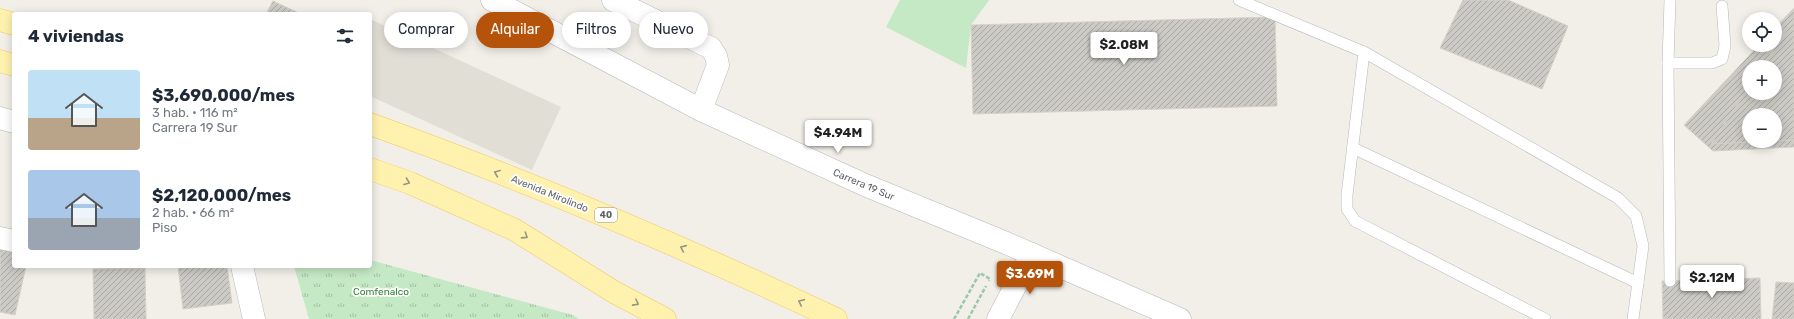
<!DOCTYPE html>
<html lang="es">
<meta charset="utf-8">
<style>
body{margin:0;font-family:Rubik,sans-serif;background:#f2f2f3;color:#1f2937;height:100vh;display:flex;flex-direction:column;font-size:15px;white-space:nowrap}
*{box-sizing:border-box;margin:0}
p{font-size:13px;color:#747a83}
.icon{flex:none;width:22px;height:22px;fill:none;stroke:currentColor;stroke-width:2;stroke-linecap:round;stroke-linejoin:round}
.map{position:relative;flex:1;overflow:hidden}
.sheet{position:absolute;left:12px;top:12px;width:360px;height:256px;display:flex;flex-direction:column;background:#fff;border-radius:4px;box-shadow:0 2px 10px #0003}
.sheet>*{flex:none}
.top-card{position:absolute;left:384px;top:12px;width:380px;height:36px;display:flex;gap:8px}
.fabs{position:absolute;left:1742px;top:12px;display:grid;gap:8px}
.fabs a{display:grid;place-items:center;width:40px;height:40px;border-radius:50%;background:#fff;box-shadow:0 2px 10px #0003;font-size:20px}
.price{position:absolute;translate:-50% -34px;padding:0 9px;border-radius:4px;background:#fff;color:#222;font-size:13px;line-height:26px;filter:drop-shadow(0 1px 2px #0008)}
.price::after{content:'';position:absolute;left:50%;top:24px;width:12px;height:9px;margin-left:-6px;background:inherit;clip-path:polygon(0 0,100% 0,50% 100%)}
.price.current{background:#b45309;color:#fff}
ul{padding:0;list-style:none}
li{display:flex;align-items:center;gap:12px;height:100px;padding:0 16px}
li span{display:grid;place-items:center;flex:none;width:112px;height:80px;border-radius:4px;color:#555}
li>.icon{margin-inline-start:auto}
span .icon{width:48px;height:48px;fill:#fffc;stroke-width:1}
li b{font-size:17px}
h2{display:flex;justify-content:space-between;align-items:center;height:48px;padding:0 16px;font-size:17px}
.chip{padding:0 14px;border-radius:18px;background:#fff;box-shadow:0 2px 10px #0003;font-size:14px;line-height:36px}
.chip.current{background:#b45309;color:#fff}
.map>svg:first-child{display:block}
.education{fill:#e1ded6}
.grass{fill:url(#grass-tufts)}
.garden{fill:#c5e8c5}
.building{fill:url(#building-hatch);stroke:#d6d1c6;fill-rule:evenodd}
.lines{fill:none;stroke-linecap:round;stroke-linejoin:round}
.lane-casing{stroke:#b5b8bc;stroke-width:12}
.street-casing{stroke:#b5b8bc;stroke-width:23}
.primary-casing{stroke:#f2c960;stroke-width:23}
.path{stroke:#9cc7a9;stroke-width:2.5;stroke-dasharray:4 2;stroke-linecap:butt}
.lane{stroke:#fff;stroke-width:11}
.street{stroke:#fff;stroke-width:22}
.primary{stroke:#fff2af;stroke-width:22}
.oneway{stroke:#979581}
.labels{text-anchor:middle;stroke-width:3.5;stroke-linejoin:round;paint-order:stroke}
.shield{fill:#fff;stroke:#8f9295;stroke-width:1}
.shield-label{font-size:9px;font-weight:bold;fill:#5f6368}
.street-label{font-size:10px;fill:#5f6368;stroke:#fff}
.park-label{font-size:10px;fill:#348238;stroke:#fff}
</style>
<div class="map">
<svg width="1794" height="319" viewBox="0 0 1794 319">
<defs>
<pattern id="grass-tufts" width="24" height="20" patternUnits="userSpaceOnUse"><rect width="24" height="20" fill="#c5e8c5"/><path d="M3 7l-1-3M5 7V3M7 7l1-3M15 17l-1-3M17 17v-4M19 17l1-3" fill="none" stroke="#a3c0a4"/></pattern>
<pattern id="building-hatch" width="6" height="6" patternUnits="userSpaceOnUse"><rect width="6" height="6" fill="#cccac5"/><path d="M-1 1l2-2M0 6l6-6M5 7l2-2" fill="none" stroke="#a9a8a4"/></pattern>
</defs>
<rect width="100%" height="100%" fill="#f1efe8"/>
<!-- education -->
<polygon class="education" points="370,19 561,107 532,170 370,96"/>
<!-- grass -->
<polygon class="grass" points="370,260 573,315 579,319 309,319 294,266 370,266"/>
<!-- garden -->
<polygon class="garden" points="900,0 989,0 971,25 966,68 886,27"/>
<!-- building -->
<g class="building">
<polygon points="1463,0 1508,0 1568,26 1542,89 1440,48"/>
<polygon points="273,1 301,14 266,14"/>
<path d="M 1794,8 L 1794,147 L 1713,151 L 1684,125 L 1759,45 L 1775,45 L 1775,28 ZM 1749,67 L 1775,67 L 1775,93 L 1749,93 ZM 1749,115 L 1775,115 L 1775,141 L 1749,141 Z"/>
<polygon points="1275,17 1277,106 973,114 971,25"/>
<path d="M 1794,19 L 1794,140 L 1711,144 L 1749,87 L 1749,93 L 1775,93 L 1775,67 L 1762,67 ZM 1749,115 L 1775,115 L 1775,141 L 1749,141 Z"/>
<polygon points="0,246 14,249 14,266 26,266 15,315 0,312"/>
<polygon points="178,266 227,266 232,303 183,309"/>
<polygon points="145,268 146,319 94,319 93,269"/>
<polygon points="1760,278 1761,319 1663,319 1662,281"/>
<polygon points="1776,282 1794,283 1794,319 1772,319"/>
</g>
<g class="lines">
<!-- lane casing -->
<g class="lane-casing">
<g id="lane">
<polyline points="1239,0 1364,52"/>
<polyline points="1670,0 1668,63 1670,281"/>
<polyline points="1668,63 1712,63 1722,59 1725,46 1722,6"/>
<polyline points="1353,148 1638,283"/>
<polyline points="1545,319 1355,221 1347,209 1347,195 1364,52 1618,198 1636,216 1643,246 1633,319"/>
</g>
</g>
<!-- street casing -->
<g class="street-casing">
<g id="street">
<polyline points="492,0 701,110 865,185 1006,243 1180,319"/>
<polyline points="613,0 711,48 716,56 718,65 701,110"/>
<polyline points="0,118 14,122"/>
<polyline points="0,238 14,241"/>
<polyline points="242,266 254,319"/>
<polyline points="998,319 1032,254"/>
</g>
</g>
<!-- primary casing -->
<g class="primary-casing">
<g id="primary">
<polyline points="0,20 14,24"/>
<polyline points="0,61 14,65"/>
<path d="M 370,124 C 529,181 684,247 836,319"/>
<polyline points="370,169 410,183 515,230 614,292 665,319"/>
</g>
</g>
<!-- path -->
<g class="path">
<polyline points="954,319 980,273 990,279 989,281"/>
<polyline points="968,319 986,286"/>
</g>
<!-- lane -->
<use href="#lane" class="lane"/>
<!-- street -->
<use href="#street" class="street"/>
<!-- primary -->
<use href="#primary" class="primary"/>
</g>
<!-- one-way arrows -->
<defs><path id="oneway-chevron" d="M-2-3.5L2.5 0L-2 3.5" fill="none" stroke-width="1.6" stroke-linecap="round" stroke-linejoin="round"/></defs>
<g class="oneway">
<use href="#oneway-chevron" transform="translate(497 173) rotate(-158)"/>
<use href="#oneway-chevron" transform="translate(407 182) rotate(21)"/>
<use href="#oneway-chevron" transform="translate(525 236) rotate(33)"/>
<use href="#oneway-chevron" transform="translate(683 248) rotate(-156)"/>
<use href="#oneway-chevron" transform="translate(801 302) rotate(-155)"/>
<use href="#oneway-chevron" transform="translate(636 303) rotate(28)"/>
</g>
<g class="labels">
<!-- shield labels -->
<rect class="shield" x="595" y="208" width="22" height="14" rx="3"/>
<g class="shield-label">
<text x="606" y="218">40</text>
</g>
<!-- street labels -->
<g class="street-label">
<text transform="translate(864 184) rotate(23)" y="4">Carrera 19 Sur</text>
<text transform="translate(550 193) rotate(22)" y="4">Avenida Mirolindo</text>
</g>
<!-- park labels -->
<g class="park-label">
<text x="381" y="295">Comfenalco</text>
</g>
</g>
</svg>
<div class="fabs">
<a><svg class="icon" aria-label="locate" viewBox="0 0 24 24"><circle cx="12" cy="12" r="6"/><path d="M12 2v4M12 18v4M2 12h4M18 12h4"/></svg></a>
<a>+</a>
<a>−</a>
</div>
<b class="price" style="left:1124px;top:66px">$2.08M</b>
<b class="price" style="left:838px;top:154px">$4.94M</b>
<b class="price current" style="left:1030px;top:295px">$3.69M</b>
<b class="price" style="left:1712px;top:299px">$2.12M</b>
<div class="top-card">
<a class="chip">Comprar</a>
<a class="chip current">Alquilar</a>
<a class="chip">Filtros</a>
<a class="chip">Nuevo</a>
</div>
<section class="sheet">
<h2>4 viviendas<svg class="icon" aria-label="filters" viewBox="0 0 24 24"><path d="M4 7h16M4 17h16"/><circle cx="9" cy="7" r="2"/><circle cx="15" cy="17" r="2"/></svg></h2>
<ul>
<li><span style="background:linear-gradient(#bfe0f5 60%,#b9a48a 0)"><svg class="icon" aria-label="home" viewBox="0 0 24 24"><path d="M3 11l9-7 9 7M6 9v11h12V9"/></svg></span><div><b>$3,690,000/mes</b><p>3 hab. · 116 m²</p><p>Carrera 19 Sur</p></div></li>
<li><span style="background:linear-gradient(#a9c7e8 60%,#9aa5b1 0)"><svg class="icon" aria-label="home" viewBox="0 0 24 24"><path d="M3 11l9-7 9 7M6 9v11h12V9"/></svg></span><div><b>$2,120,000/mes</b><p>2 hab. · 66 m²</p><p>Piso</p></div></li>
</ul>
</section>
</div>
